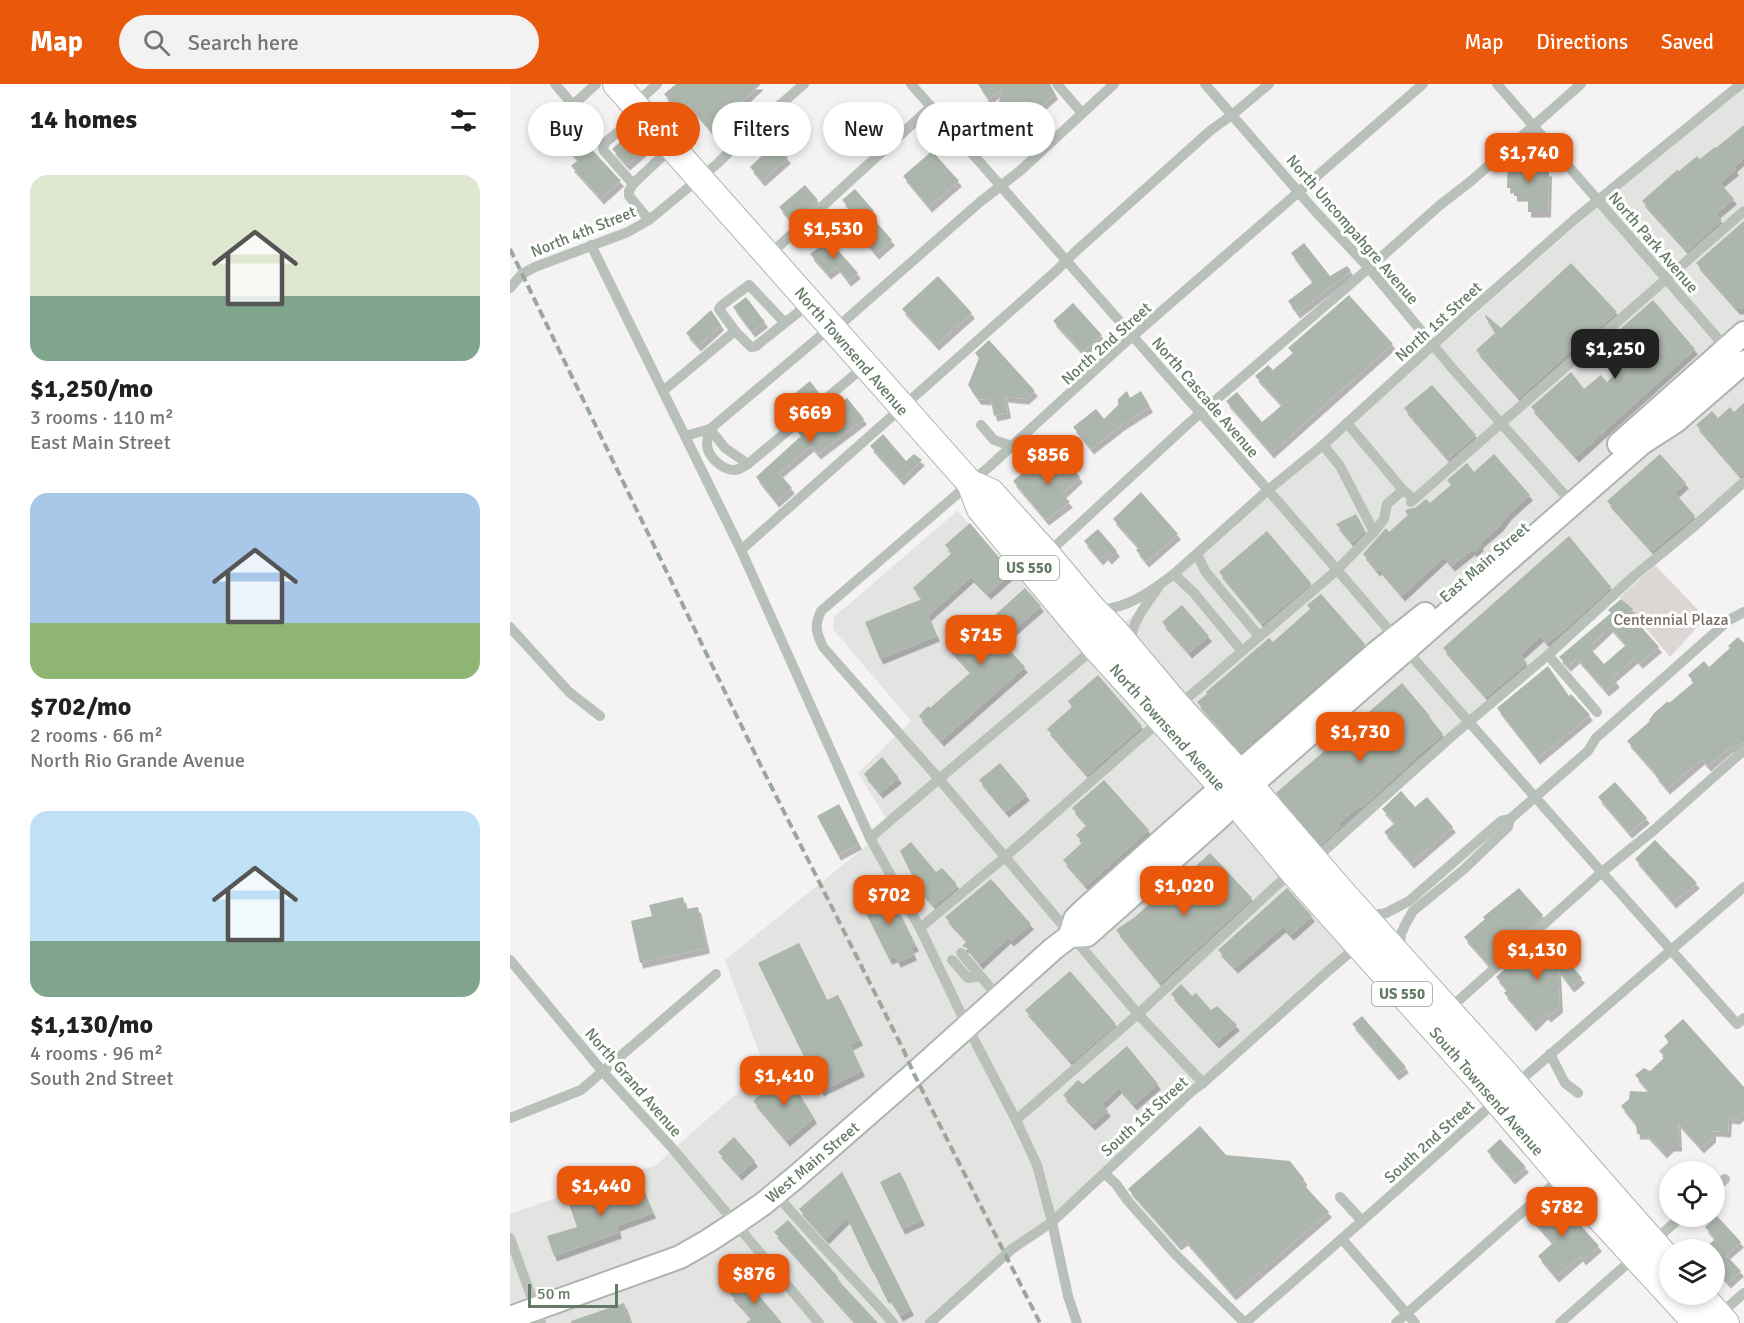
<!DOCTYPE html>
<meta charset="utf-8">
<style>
body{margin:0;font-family:Signika,sans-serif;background:#f2f2f2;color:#202124;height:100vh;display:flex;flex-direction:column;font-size:22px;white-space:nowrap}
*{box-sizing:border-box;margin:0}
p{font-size:20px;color:#757577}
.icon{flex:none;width:33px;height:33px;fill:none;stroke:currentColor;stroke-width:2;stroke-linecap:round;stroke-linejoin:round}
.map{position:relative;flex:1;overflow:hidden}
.details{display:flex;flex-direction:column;background:#fff;width:510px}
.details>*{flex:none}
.guide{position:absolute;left:18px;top:18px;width:570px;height:54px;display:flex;gap:12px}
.buttons{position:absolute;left:1149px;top:1077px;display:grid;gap:12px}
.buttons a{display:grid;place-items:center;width:66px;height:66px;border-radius:50%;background:#fff;box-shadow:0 3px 9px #0003;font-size:30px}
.scale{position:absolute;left:18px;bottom:15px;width:90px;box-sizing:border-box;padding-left:6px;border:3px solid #647a65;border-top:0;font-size:16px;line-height:21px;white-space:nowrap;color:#647a65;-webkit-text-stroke:4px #fff;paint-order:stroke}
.price{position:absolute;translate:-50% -51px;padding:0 14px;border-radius:12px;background:#ea580c;color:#fff;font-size:20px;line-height:39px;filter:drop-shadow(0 2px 3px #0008)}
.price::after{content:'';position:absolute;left:50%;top:36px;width:18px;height:14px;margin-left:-9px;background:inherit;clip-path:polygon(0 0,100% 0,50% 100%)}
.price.selected{background:#222;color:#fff}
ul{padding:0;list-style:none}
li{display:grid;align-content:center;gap:12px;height:318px;padding:0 30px}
li span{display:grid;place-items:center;height:186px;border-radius:18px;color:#555}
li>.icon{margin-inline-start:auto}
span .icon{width:108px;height:108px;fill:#fffc;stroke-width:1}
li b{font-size:26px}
h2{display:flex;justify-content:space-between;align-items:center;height:72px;padding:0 30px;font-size:26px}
.tag{padding:0 21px;border-radius:27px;background:#fff;box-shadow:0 3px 9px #0003;font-size:21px;line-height:54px}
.tag.selected{background:#ea580c;color:#fff}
header{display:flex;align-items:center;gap:36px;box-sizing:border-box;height:84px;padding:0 30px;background:#ea580c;color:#fff}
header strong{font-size:28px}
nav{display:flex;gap:33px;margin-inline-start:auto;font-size:21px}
.search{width:420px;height:54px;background:#f2f2f2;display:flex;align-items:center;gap:15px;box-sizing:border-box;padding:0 21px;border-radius:33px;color:#757577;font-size:22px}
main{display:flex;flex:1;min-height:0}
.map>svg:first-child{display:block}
.built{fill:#e3e3e2}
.green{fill:#dcd6d4}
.building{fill:#acb6ac;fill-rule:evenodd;filter:url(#shadow)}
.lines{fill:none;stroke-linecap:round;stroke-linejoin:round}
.major-casing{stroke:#adb5ad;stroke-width:26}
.highway-casing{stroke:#adb4ad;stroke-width:28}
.minor{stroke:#b8c0b9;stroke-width:10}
.major{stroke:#fff;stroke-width:22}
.highway{stroke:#fff;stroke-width:26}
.rail{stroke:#9ba69c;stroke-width:4;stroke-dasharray:9 4.5;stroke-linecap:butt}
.labels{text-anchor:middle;stroke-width:6;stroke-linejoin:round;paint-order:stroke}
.shield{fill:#fff;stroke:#92a293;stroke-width:1.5}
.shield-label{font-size:15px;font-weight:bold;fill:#647a65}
.street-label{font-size:16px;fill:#647a65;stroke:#fff}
.park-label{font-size:16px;fill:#786d66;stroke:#fff}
</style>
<header>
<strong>Map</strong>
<div class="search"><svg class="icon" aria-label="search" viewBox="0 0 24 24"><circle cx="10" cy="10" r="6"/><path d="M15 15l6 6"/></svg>Search here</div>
<nav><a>Map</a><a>Directions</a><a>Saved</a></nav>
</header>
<main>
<section class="details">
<h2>14 homes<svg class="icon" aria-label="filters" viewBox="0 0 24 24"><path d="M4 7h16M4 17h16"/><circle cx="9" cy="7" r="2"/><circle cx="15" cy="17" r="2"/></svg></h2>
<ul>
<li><span style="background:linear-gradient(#dfe7d0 65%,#7fa58c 0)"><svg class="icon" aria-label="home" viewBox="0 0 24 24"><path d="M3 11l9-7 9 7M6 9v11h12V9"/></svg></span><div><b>$1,250/mo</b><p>3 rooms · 110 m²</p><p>East Main Street</p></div></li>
<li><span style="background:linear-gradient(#a9c7e8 70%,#8fb573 0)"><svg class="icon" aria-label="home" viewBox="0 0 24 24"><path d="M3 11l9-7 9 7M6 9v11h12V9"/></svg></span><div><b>$702/mo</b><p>2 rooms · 66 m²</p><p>North Rio Grande Avenue</p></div></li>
<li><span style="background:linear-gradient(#bfe0f5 70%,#7fa58c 0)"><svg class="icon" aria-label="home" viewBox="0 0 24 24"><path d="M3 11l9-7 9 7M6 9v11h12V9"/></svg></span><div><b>$1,130/mo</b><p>4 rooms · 96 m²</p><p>South 2nd Street</p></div></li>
</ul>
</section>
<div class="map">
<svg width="1234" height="1239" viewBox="0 0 1234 1239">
<defs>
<filter id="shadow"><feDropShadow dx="3" dy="5.5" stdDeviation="0" flood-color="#0004"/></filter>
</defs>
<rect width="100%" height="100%" fill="#f5f2f4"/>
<!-- built -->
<g class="built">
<polygon points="1227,0 1234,0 1234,399 805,776 605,547"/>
<polygon points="447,427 589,577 849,861 594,1089 415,1239 0,1239 0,1130 85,1100 146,1081 178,1052 255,985 215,876 381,742 348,689 401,637 323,545 324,533"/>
</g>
<!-- green -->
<polygon class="green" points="1145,481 1188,526 1192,538 1160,573 1110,513"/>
<!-- building -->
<g class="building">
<polygon points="166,0 251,0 201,47 178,20 169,27 154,10"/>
<polygon points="468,0 540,0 545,10 500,49 485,33 492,5 478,15"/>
<polygon points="59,34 76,55 74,57 111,97 91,115 61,82 68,76 43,48"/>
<polygon points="1234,41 1234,74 1224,83 1226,86 1210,99 1224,115 1206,130 1212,136 1177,167 1132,117 1167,86 1169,87 1187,72 1190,75 1205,63 1206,64"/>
<polygon points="119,50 133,67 117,81 102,65"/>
<polygon points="265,60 278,74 252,97 240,83"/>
<polygon points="422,67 449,97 419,123 393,92"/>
<polygon points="998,76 1021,76 1021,86 1039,87 1038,128 1018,128 1018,112 1004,112 1004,104 997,104"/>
<polygon points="295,101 308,116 283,139 269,123"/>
<polygon points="345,105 364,127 360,131 382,156 366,170 343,144 351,137 332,116"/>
<polygon points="1234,137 1234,225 1227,225 1186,179"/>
<polygon points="319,156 348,189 338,197 327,183 318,190 300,170"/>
<polygon points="794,159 820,192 837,182 841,187 787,229 778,217 803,198 781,169"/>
<polygon points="1061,179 1107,228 1081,251 1079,250 1009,314 966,266 985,249 975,232 976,231 991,244"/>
<polygon points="428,192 462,229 426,261 392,225"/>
<polygon points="839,211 883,260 761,369 716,317 727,308 752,338 764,328 772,321 745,292 758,281 763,286 783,269 778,264"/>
<polygon points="236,213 255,238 242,248 223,223"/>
<polygon points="1143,216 1185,265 1066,373 1021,323 1061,288 1074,305 1091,291 1097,298 1110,285 1090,263"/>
<polygon points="563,219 592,251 572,268 543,237"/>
<polygon points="201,226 211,241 188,262 176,249"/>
<polygon points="479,256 525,307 516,315 495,313 498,329 484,332 481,316 468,315 458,301 469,274 465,269"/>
<polygon points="300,297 310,310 278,336 268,323"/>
<polygon points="922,301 966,351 938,375 894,324"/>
<polygon points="617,307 620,314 631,307 640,323 613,340 581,365 563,343 586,325 594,335 608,321 608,315"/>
<polygon points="337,314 354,335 308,370 301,362 269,389 282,404 266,418 246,393 291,352 288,348 320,322 323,325"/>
<polygon points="1234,319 1234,391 1230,392 1186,341 1202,327 1208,334 1220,323 1224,328"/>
<polygon points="373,350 396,377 404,370 412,376 391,396 360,362"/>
<polygon points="984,370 1020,411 999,430 990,442 970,459 971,461 964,468 962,466 942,482 934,473 892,512 869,485 867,487 853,470 876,444 879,448 898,431 895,427 898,425 905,424 916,415 920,419 941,401 937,396 957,379 964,388"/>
<polygon points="1150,370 1176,399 1165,409 1185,432 1142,467 1097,417"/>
<polygon points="551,371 570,393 552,410 560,418 536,436 503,397 525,378 534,386"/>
<polygon points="631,408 668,450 636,478 626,466 629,464 603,435"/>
<polygon points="846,430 855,447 842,459 826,440"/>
<polygon points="460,439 502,489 478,510 461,493 418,532 427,552 370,575 355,538 412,515 403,504 442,469 435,461"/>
<polygon points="588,445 607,467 599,475 595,471 590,476 574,457"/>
<polygon points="757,447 801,499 752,540 709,488"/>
<polygon points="1059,452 1101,503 1055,545 1037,559 1031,552 1010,571 1017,579 976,613 933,564"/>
<polygon points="515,504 531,522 491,557 515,583 431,657 409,632 416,624 419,622 420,624 461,588 438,563 472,535 476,539"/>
<polygon points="811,510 855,560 741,658 742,659 731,668 687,618 697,610 696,608 759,554 763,558 800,525 797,521"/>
<path d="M 1111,515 L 1123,525 L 1119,529 L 1149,563 L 1130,579 L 1125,574 L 1103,593 L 1107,598 L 1096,607 L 1067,574 L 1058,582 L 1049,573 L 1101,529 L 1098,526 ZM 1100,543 L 1116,561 L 1094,580 L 1079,563 Z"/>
<polygon points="672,521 699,552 679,569 652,538"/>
<polygon points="1228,553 1234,559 1234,659 1230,660 1223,666 1220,663 1198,682 1192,675 1157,705 1145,691 1146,690 1117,657 1140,637 1139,636 1144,629 1158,617 1159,619 1184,598 1178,591 1194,577 1199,583 1220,564 1218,562"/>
<polygon points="1038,582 1059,612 1061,610 1080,631 1027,675 987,624"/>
<polygon points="588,591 632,642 577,691 537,645 562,623 558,617"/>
<polygon points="892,599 920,632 919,633 933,650 899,679 899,680 851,724 849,722 828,740 830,743 811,760 766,709"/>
<polygon points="372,673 389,694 370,709 354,690"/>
<polygon points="490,679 517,711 496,728 469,696"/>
<polygon points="594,696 639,746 576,802 553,776 573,758 566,751 577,741 562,724"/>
<polygon points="1105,698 1137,734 1119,749 1088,713"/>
<polygon points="891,707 905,723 917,713 943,743 901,779 874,748 885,739 872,725"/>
<polygon points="329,720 349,760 328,771 307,732"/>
<polygon points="1145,756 1187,799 1163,819 1125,775"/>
<polygon points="401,758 426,788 432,784 446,799 446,804 424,822 409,805 390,767"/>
<polygon points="700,769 742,814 650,899 606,846 625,833 669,793 677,788 678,789"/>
<polygon points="481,795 521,840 501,857 498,854 470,880 457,864 452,862 457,857 435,833"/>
<polygon points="777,804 802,832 781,851 773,843 725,884 708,866"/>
<polygon points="1009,804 1033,831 978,880 954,853 975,835 973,833"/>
<polygon points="370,805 379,823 385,820 406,862 401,864 404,871 388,878 385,873 379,875 349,815"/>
<polygon points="173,813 176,825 188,823 197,864 130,879 121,837 142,832 139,821"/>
<polygon points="1030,853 1042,868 1047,864 1072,894 1061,903 1048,886 1050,923 1038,933 1035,930 1023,942 994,909 997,906 986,893"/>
<polygon points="289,859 317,916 328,911 350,956 340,961 352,987 311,1007 248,879"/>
<polygon points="560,887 606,940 563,977 560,977 515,926"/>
<polygon points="671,900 682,912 686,909 701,926 707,922 727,941 706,959 661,910"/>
<polygon points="852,932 896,983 886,991 842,940"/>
<polygon points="1173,935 1234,1003 1234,1028 1227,1035 1219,1034 1218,1048 1203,1047 1203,1053 1191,1064 1168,1039 1169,1062 1161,1062 1154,1069 1136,1050 1127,1050 1126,1040 1111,1022 1119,1015 1120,1007 1139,1008 1125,991 1134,984 1140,987 1155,973 1149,967 1159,958 1154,952"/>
<polygon points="617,962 648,1000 624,1021 609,1004 592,1020 598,1027 582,1041 553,1011 568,996 573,1000"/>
<polygon points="276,988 304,1034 277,1057 243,1017"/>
<polygon points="690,1042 716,1071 780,1077 794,1095 793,1100 819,1128 723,1211 675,1156 668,1161 618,1105"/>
<polygon points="224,1053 245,1077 229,1091 208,1068"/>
<polygon points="990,1055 1016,1083 1002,1095 977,1067"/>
<polygon points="332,1088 401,1226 390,1232 378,1213 376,1214 361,1183 360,1183 337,1134 316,1155 289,1125"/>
<polygon points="390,1088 412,1136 392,1145 370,1098"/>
<polygon points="130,1098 143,1129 107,1142 109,1149 44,1172 37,1152 67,1143 59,1120 95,1108 96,1110"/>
<polygon points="1040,1114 1059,1136 1063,1133 1089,1162 1073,1176 1070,1172 1046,1193 1028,1172 1043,1159 1019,1132"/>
<polygon points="1207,1132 1231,1158 1216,1171 1231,1187 1218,1199 1204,1184 1204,1166 1193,1166 1205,1155 1195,1143"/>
<polygon points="278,1136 328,1193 327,1195 368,1239 346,1239 264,1148"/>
<polygon points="235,1197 247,1209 272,1239 236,1239 242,1234 220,1210"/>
<polygon points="114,1219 121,1239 61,1239 61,1237"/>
</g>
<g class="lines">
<!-- major casing -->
<g class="major-casing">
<g id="major">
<polyline points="1109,360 1234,249"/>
<polyline points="560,852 565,835 573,827 712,703 866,569 915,530"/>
<polyline points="0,1234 170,1173 198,1157 224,1140 253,1120 286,1093 404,990 543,865 560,852 577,851 586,843 710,733 740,702 1132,359 1166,337 1234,278"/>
</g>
</g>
<!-- highway casing -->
<g class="highway-casing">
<g id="highway">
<polyline points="106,0 460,399 470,425 585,563 712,703 782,787 970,997 1052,1093 1186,1239"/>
<polyline points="460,399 481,408 537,470 583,525 605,547 668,622 729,688 832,808 995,989 1160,1177"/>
<polyline points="1190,1210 1216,1239"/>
</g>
</g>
<!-- minor -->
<g class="minor">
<polyline points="45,0 63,21 86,0"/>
<path d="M 401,0 C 520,136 639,271 758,406 C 826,484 892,562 960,639 C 1048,740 1138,840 1227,940 L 1234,934"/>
<polyline points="547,0 572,29"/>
<polyline points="695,0 805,127 859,184 942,284 1062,419"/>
<polyline points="987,0 1217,265"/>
<polyline points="125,20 147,0"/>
<polyline points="63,21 87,46"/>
<polyline points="131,28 96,58 93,63 94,67 123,100 162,63"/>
<polyline points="123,100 119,107 119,112 139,136"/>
<polyline points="81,161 231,466 360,754 410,844 457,942 506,1036 527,1081 542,1138 558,1212 567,1239"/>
<polyline points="258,172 421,23"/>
<polyline points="0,204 12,190 25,183 118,148 139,136 207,80 238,49 294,0"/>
<polyline points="275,239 239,201 212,221 209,225 225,247 241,263 246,262 300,219"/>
<polyline points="324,246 470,118 511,86 604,0"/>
<polyline points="153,307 225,247"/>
<polyline points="837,339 893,406 904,415"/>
<polyline points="471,341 484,356 502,362"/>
<polyline points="200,345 215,364 238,380 355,282"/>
<path d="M 200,345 C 199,350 197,355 197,360 C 197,372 212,386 224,386 C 229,386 234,382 238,380"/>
<polyline points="175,352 200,345 321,243"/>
<polyline points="901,418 1234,127"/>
<polyline points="864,448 874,435 877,420 893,406"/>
<polyline points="231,466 546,187 565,168 701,46 722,31 759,0"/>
<polyline points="538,469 679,339 859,184 930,121 961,97 1071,0"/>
<polyline points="687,470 695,487 749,552"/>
<polyline points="664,490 684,509 732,567"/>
<path d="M 587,525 C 615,527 643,506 664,490 L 758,406 L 813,361 L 958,229 L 1065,135 L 1231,0"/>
<polyline points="0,543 59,608 90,632"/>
<path d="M 622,559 C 619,540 637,520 648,504"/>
<polyline points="1038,571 1087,628"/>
<polyline points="668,622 827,486 864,448 830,382 813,361"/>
<polyline points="360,754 429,695 587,562"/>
<polyline points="805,775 941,653 1038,571 1124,492 1180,446 1234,398"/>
<polyline points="855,833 876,829 899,817 991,737 1000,735 1078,667 1086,654 1219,536 1234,528"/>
<polyline points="410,844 495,773 651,636"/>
<polyline points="890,866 891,850 896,839 903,827 953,786 998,743 1000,735"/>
<polyline points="451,869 489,914"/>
<polyline points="0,876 93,988 163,1065 309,1239"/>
<polyline points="442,876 458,894 470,892"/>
<polyline points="938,926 1092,788 1144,746 1234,666"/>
<polyline points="1040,970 1055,999 1068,1009"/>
<path d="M 693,999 L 628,930 L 429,695 L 313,563 C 306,548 304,542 311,527 L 480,382 L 609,264 L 913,0"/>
<polyline points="1005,1001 1234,803"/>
<polyline points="0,1034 71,1006 206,890"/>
<polyline points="506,1036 628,930 781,788"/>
<polyline points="594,1089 606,1100 618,1117 665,1170 735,1239"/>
<polyline points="1204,1105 1215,1095"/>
<path d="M 266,1110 C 303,1154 345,1195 383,1239"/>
<polyline points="830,1113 852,1137"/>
<polyline points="0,1154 31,1239"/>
<polyline points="832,1155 905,1239"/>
<polyline points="1143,1158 1172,1132"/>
<polyline points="1209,1231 1234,1209"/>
<polyline points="420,1239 502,1165 542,1138 682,1007 693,999 817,888 849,861"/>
<path d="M 735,1239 C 820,1166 903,1092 986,1017"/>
<polyline points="886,1239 1052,1093"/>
<polyline points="1050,1239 1126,1172"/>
</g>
<!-- major -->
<use href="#major" class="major"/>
<!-- highway -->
<use href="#highway" class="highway"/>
<!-- rail -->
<polyline class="rail" points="0,165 251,682 393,965 404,990 530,1239"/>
</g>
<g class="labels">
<!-- shield labels -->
<g class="shield">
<rect x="489" y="472" width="60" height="24" rx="4.5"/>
<rect x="862" y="898" width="60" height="24" rx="4.5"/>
</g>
<g class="shield-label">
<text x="519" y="489">US 550</text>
<text x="892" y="915">US 550</text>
</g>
<!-- street labels -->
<g class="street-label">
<text transform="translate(843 145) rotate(49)" y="6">North Uncompahgre Avenue</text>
<text transform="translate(73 147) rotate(-22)" y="6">North 4th Street</text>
<text transform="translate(1144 158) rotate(49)" y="6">North Park Avenue</text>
<text transform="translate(928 237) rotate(-42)" y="6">North 1st Street</text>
<text transform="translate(596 259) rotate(-42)" y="6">North 2nd Street</text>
<text transform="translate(342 267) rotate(49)" y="6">North Townsend Avenue</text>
<text transform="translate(696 313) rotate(49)" y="6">North Cascade Avenue</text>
<text transform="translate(974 478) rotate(-41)" y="6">East Main Street</text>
<text transform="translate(658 643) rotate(48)" y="6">North Townsend Avenue</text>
<text transform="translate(124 998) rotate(49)" y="6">North Grand Avenue</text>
<text transform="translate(977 1007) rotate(49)" y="6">South Townsend Avenue</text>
<text transform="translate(634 1032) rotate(-42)" y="6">South 1st Street</text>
<text transform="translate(919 1057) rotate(-42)" y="6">South 2nd Street</text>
<text transform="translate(302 1078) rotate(-40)" y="6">West Main Street</text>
</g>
<!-- park labels -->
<g class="park-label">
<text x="1161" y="541">Centennial Plaza</text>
</g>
</g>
</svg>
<div class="buttons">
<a><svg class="icon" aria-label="locate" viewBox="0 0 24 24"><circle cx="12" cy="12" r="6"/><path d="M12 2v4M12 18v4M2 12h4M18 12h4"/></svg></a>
<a><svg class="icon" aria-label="layers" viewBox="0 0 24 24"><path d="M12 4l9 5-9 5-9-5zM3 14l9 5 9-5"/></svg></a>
</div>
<div class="scale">50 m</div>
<b class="price" style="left:1019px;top:100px">$1,740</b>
<b class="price" style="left:323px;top:176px">$1,530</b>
<b class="price selected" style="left:1105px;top:296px">$1,250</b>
<b class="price" style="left:300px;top:360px">$669</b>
<b class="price" style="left:538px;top:402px">$856</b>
<b class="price" style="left:471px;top:582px">$715</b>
<b class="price" style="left:850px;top:679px">$1,730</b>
<b class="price" style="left:674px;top:833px">$1,020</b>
<b class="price" style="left:379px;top:842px">$702</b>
<b class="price" style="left:1027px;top:897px">$1,130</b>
<b class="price" style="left:274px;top:1023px">$1,410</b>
<b class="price" style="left:91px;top:1133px">$1,440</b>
<b class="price" style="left:1052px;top:1154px">$782</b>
<b class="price" style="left:244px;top:1221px">$876</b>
<div class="guide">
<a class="tag">Buy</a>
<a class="tag selected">Rent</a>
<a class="tag">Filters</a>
<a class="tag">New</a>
<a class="tag">Apartment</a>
</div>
</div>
</main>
